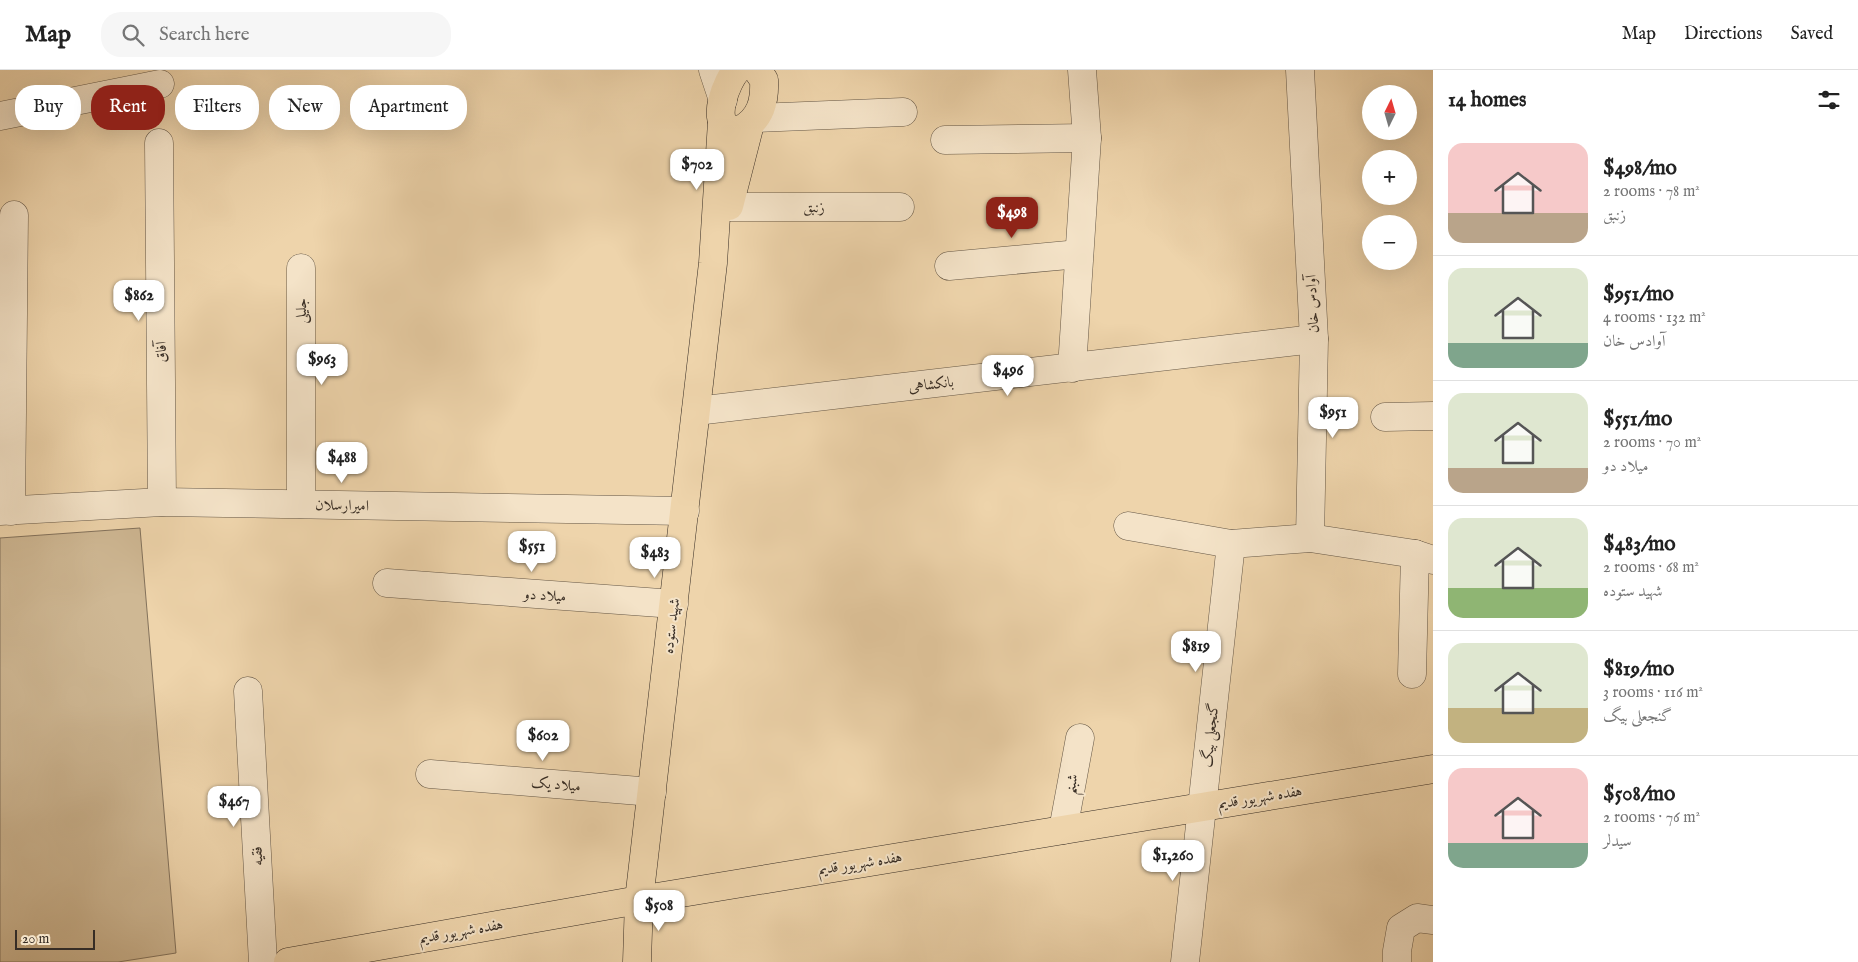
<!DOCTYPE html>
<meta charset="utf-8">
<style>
body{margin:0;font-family:"IM FELL English",Amiri,serif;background:#f6f6f6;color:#222;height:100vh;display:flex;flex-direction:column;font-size:19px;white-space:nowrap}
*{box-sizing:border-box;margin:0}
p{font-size:16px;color:#767676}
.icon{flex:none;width:28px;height:28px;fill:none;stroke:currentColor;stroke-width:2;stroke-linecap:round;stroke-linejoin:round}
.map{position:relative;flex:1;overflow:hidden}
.panel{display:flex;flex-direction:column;background:#fff;width:425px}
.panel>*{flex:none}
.guide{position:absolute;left:15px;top:15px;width:475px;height:45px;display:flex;gap:10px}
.needle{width:32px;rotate:5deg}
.buttons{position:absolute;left:1362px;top:15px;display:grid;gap:10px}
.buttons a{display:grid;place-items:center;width:55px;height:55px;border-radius:50%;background:#fff;box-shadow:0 5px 20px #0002;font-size:25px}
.scale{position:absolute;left:15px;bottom:12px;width:80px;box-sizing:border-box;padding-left:5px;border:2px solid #372d25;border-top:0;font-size:14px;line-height:18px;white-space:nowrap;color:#372d25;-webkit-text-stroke:4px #f4e3c8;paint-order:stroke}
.price{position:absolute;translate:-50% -42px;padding:0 11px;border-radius:10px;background:#fff;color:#222;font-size:16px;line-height:32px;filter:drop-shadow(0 1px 2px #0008)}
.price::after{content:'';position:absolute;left:50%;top:30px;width:15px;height:11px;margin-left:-8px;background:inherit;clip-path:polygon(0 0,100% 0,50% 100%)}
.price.active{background:#8f2418;color:#fff}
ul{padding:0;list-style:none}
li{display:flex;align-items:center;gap:15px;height:125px;padding:0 15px}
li+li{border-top:1px solid #e0e0e0}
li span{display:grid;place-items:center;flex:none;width:140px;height:100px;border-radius:15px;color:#555}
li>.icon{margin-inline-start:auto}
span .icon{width:60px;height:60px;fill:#fffc;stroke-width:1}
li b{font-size:21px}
h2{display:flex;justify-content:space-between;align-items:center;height:60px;padding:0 15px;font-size:21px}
.chip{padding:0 18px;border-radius:20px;background:#fff;box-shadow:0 5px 20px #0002;font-size:18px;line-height:45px}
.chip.active{background:#8f2418;color:#fff}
header{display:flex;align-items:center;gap:30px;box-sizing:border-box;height:70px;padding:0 25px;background:#fff;border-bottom:1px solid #e0e0e0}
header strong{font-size:24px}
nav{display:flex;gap:28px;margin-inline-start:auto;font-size:18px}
.search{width:350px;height:45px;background:#f6f6f6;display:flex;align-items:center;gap:12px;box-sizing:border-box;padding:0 18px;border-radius:20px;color:#767676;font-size:19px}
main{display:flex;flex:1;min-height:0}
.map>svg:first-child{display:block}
.garden{fill:#cfb894;stroke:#83725c}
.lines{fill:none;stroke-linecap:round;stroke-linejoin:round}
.minor-casing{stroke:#655746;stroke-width:29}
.major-casing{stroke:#372d25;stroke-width:29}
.minor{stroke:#f4e3c8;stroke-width:28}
.major{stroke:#eed4ab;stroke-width:28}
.labels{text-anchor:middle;stroke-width:4;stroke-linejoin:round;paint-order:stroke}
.street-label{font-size:15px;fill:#372d25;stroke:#f4e3c8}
</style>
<header>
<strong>Map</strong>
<div class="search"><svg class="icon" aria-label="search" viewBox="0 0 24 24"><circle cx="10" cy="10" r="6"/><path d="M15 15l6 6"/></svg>Search here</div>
<nav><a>Map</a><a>Directions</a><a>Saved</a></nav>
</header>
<main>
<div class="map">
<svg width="1433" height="892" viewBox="0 0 1433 892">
<rect width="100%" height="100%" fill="#eed4ab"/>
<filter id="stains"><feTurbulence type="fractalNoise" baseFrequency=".004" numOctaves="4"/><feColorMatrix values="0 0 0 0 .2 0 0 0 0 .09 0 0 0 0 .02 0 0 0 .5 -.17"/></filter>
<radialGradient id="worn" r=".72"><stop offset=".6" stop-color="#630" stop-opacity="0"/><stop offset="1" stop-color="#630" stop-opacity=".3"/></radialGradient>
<!-- garden -->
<polygon class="garden" points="140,458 176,883 118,892 0,892 0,468"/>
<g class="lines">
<!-- minor casing -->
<g class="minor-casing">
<g id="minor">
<polyline points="713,0 723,30"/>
<polyline points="1300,0 1314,269 1310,468"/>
<polyline points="0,46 160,14"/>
<polyline points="757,48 903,42"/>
<polyline points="945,70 1087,68"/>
<polyline points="159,73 162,432"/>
<polyline points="729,137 900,137"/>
<polyline points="949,196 1079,184"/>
<polyline points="301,198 301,434"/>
<polyline points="1072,298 1087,68 1082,0"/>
<polyline points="696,341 1314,269"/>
<polyline points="1385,347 1433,346"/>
<polyline points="0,441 162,432 685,441"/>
<polyline points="11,441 14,145"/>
<polyline points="1128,456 1231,474 1310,468 1415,484 1433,490"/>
<polyline points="387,513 674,534"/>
<polyline points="1412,604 1415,484"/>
<polyline points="248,621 263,892"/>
<polyline points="430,704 652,722"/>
<polyline points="1063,760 1080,668"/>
<polyline points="1185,892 1231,474"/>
<polyline points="1397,892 1397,881 1401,858 1417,848 1433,850"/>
</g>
</g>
<!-- major casing -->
<g class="major-casing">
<g id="major">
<path d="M 737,0 C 727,10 710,52 730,59 C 734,60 739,59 742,59 C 761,48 765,31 764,10 L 757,0"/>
<polyline points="729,136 750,54"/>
<polyline points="288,892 639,830 1433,699"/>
<polyline points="637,892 639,830 713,193 722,52"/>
</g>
</g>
<!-- minor -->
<use href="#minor" class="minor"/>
<!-- major -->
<use href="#major" class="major"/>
</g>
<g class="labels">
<!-- street labels -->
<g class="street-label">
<text x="814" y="142">زنبق</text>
<text transform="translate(1312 234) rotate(-93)" y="5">آوادس خان</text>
<text transform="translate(301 241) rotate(-90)" y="5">جلیلی</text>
<text transform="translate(161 282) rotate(-91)" y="5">آفاق</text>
<text transform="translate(931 314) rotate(-7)" y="5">بانکشاهی</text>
<text transform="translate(342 435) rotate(1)" y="5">امیرارسلان</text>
<text transform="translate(545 525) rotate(4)" y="5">میلاد دو</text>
<text transform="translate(671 556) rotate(-83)" y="5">شهید ستوده</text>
<text transform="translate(1210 665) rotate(-84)" y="5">گنجعلی بیگ</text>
<text transform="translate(556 714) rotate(5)" y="5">میلاد یک</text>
<text transform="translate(1071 714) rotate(-80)" y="5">شبنم</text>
<text transform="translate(1260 727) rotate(-9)" y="5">هفده شهریور قدیم</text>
<text transform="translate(257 786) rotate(-93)" y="5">فقیه</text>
<text transform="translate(860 793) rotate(-9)" y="5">هفده شهریور قدیم</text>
<text transform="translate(461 861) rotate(-10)" y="5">هفده شهریور قدیم</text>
</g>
</g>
<rect width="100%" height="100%" filter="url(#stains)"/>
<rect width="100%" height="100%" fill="url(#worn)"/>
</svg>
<div class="buttons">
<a><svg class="needle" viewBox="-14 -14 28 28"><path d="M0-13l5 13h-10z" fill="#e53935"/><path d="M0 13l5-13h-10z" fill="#767676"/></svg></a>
<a>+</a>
<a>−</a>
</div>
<div class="scale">20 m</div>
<b class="price" style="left:697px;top:121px">$702</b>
<b class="price active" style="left:1012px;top:169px">$498</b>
<b class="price" style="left:139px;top:252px">$862</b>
<b class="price" style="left:322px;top:316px">$963</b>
<b class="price" style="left:1008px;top:327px">$496</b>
<b class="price" style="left:1333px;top:369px">$951</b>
<b class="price" style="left:342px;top:414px">$488</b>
<b class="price" style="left:532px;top:503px">$551</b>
<b class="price" style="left:655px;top:509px">$483</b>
<b class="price" style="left:1196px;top:603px">$819</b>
<b class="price" style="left:543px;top:692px">$602</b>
<b class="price" style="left:234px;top:758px">$467</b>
<b class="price" style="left:1173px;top:812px">$1,260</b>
<b class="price" style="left:659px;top:862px">$508</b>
<div class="guide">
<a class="chip">Buy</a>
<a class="chip active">Rent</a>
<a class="chip">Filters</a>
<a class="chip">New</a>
<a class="chip">Apartment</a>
</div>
</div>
<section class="panel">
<h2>14 homes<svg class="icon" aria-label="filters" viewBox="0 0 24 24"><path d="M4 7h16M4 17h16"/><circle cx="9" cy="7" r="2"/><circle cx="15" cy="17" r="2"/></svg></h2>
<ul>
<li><span style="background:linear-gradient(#f6c9c9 70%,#b9a48a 0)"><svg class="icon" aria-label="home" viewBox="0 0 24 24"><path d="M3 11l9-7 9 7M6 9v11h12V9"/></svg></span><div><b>$498/mo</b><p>2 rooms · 78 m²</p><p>زنبق</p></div></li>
<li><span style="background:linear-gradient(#dfe7d0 75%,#7fa58c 0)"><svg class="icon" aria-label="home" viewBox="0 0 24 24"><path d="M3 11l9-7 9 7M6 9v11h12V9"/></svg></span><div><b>$951/mo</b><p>4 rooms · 132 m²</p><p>آوادس خان</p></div></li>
<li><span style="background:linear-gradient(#dfe7d0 75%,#b9a48a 0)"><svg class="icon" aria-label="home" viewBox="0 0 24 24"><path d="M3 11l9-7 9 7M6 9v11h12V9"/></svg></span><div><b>$551/mo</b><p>2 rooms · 70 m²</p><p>میلاد دو</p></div></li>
<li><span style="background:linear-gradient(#dfe7d0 70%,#8fb573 0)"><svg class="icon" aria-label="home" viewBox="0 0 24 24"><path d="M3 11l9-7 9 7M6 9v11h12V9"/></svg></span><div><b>$483/mo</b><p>2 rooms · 68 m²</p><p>شهید ستوده</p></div></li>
<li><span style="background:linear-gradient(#dfe7d0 65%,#c2b280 0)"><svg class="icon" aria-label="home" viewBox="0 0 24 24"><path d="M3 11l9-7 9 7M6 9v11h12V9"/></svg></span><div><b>$819/mo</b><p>3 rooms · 116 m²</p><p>گنجعلی بیگ</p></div></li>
<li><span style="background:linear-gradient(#f6c9c9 75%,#7fa58c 0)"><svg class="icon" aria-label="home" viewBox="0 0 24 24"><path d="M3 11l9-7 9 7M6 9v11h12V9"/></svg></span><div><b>$508/mo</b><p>2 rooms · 76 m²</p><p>سیدلر</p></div></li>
</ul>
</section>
</main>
